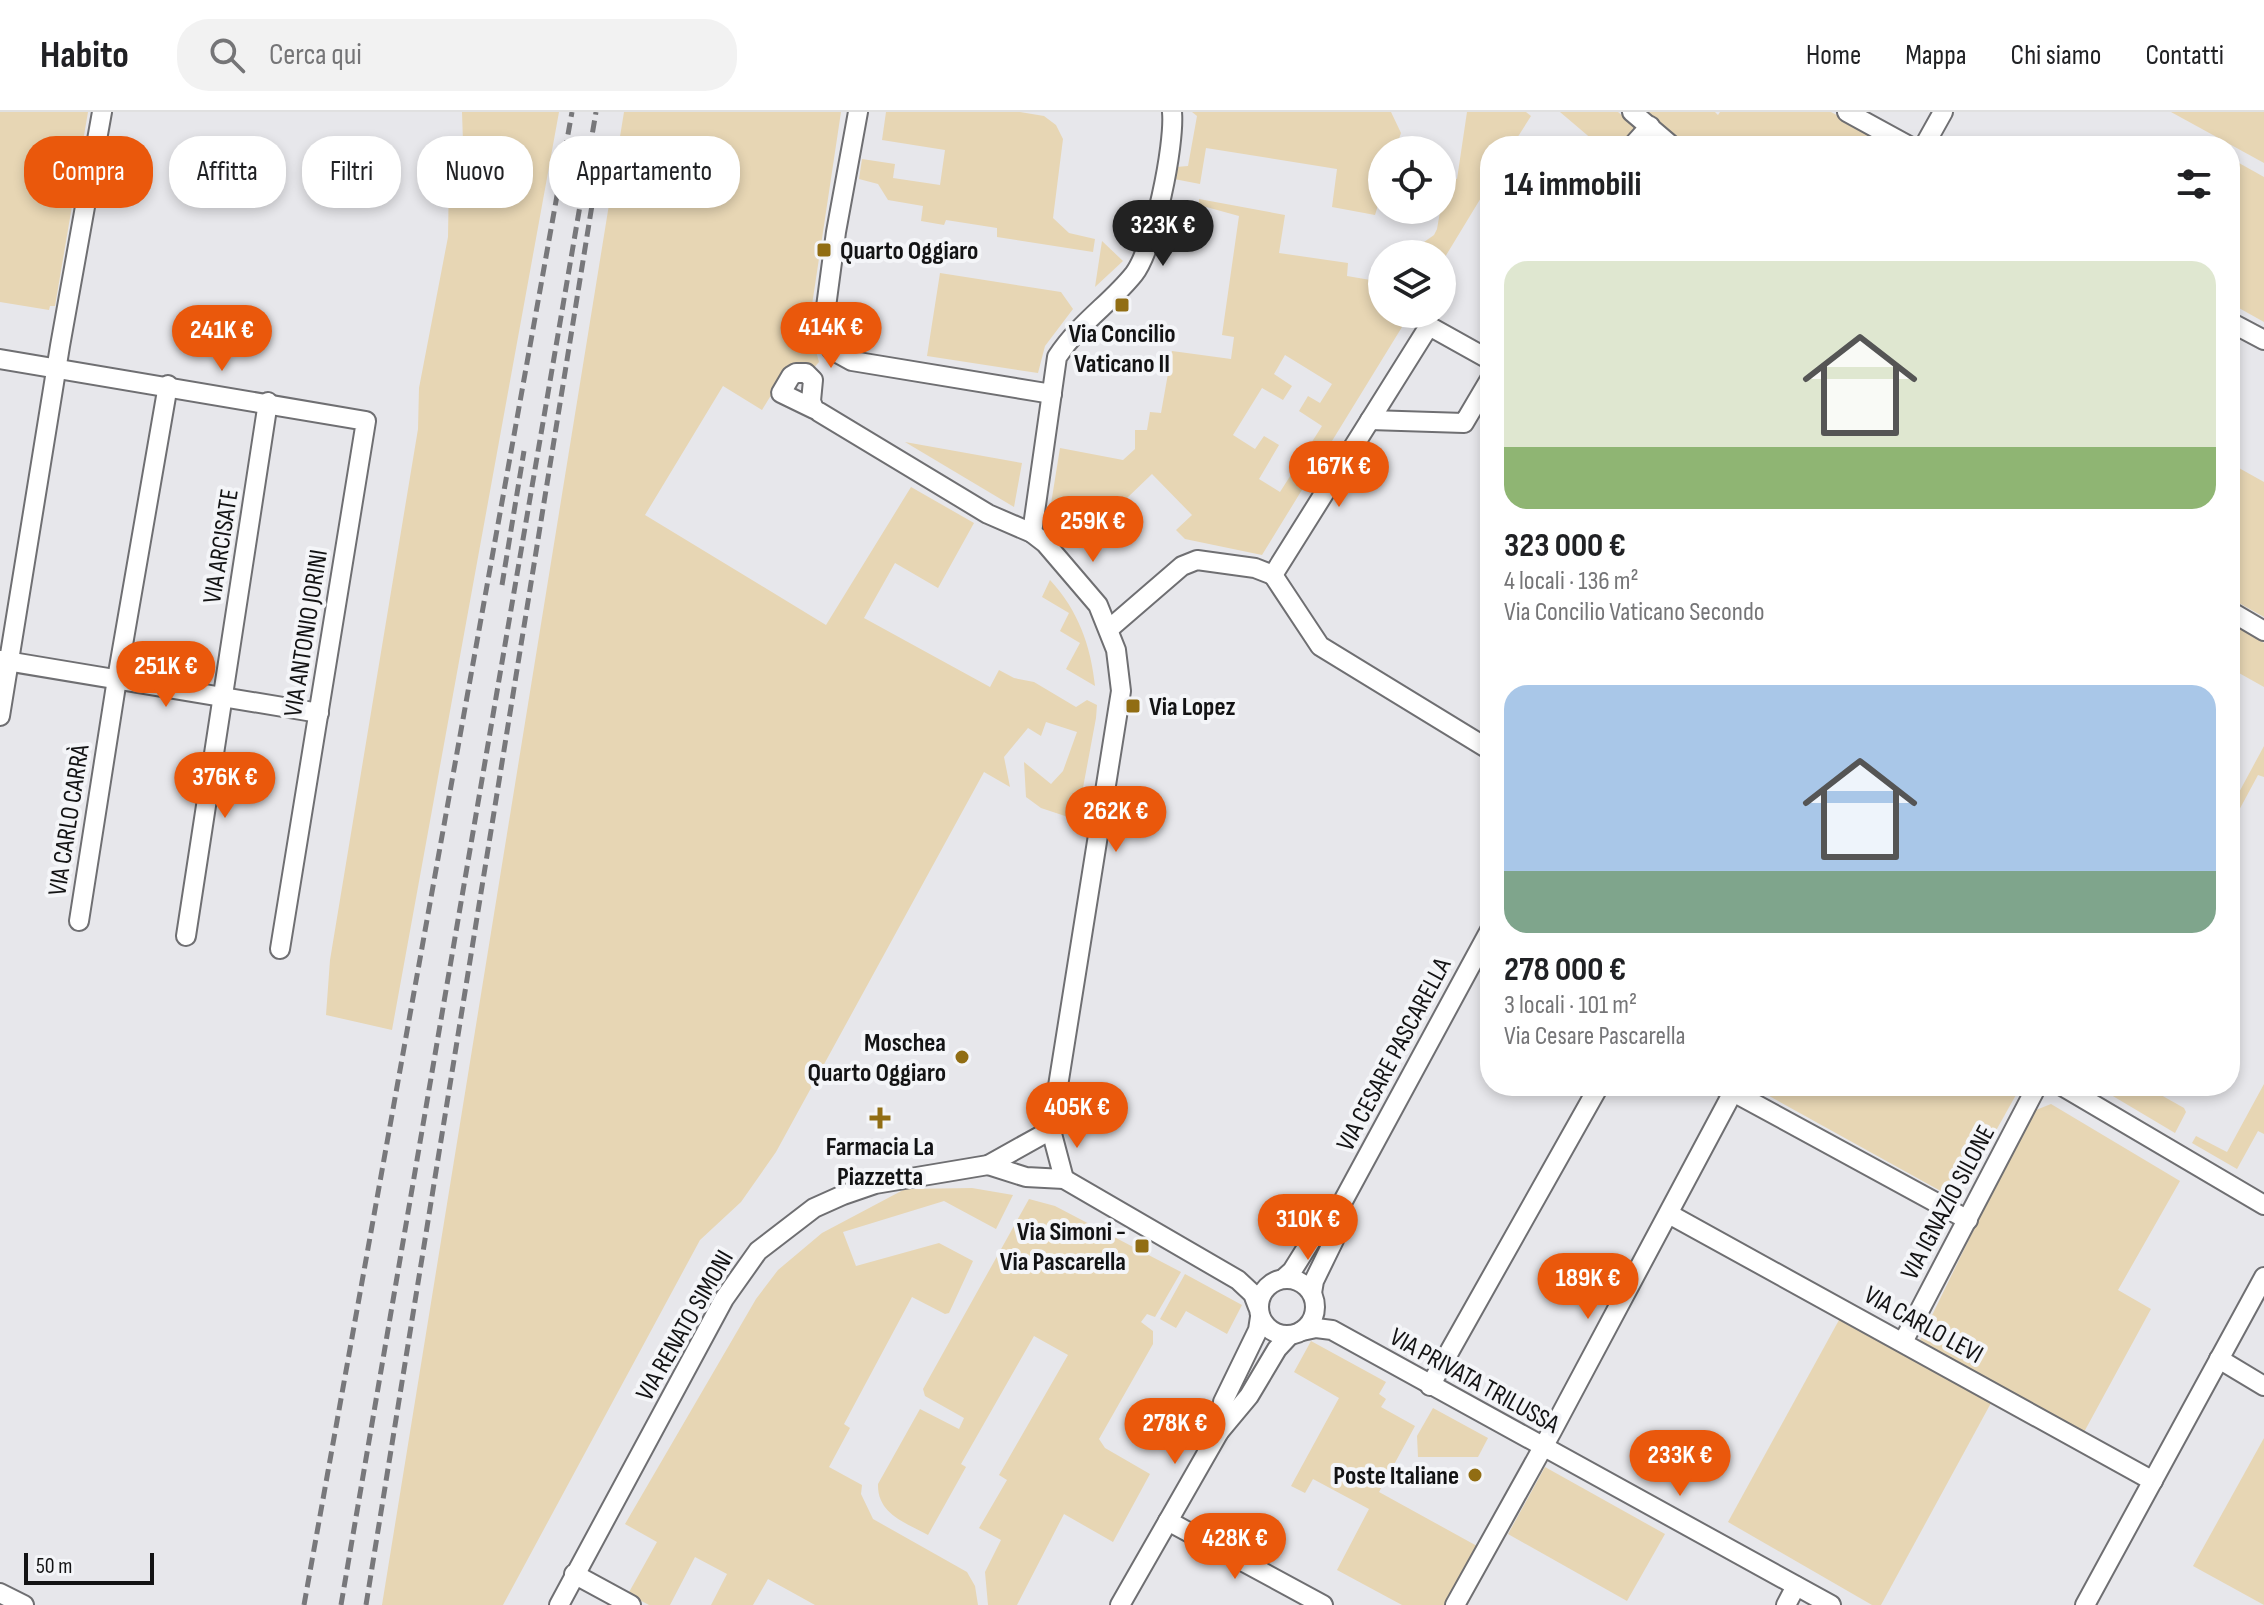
<!DOCTYPE html>
<html lang="it">
<meta charset="utf-8">
<style>
body{margin:0;font-family:"Sofia Sans Condensed",sans-serif;background:#f2f2f2;color:#202124;height:100vh;display:flex;flex-direction:column;font-size:30px;white-space:nowrap}
*{box-sizing:border-box;margin:0}
p{font-size:26px;color:#757577}
.icon{flex:none;width:44px;height:44px;fill:none;stroke:currentColor;stroke-width:2;stroke-linecap:round;stroke-linejoin:round}
.map{position:relative;flex:1;overflow:hidden}
.panel{position:absolute;left:1480px;top:24px;width:760px;height:960px;display:flex;flex-direction:column;background:#fff;border-radius:32px;box-shadow:0 4px 12px #0003}
.panel>*{flex:none}
.hud{position:absolute;left:24px;top:24px;width:760px;height:72px;display:flex;gap:16px}
.tools{position:absolute;left:1368px;top:24px;display:grid;gap:16px}
.tools a{display:grid;place-items:center;width:88px;height:88px;border-radius:50%;background:#fff;box-shadow:0 4px 12px #0003;font-size:40px}
.scale{position:absolute;left:24px;bottom:20px;width:130px;box-sizing:border-box;padding-left:8px;border:4px solid #131314;border-top:0;font-size:22px;line-height:28px;white-space:nowrap;color:#131314;-webkit-text-stroke:6px #f4f5f8;paint-order:stroke}
.price{position:absolute;translate:-50% -68px;padding:0 18px;border-radius:28px;background:#ea580c;color:#fff;font-size:26px;line-height:52px;filter:drop-shadow(0 2px 4px #0008)}
.price::after{content:'';position:absolute;left:50%;top:48px;width:24px;height:18px;margin-left:-12px;background:inherit;clip-path:polygon(0 0,100% 0,50% 100%)}
.price.active{background:#222;color:#fff}
ul{padding:0;list-style:none}
li{display:grid;align-content:center;gap:16px;height:424px;padding:0 24px}
li span{display:grid;place-items:center;height:248px;border-radius:24px;color:#555}
li>.icon{margin-inline-start:auto}
span .icon{width:144px;height:144px;fill:#fffc;stroke-width:1}
li b{font-size:34px}
h2{display:flex;justify-content:space-between;align-items:center;height:96px;padding:0 24px;font-size:34px}
.tag{padding:0 28px;border-radius:32px;background:#fff;box-shadow:0 4px 12px #0003;font-size:28px;line-height:72px}
.tag.active{background:#ea580c;color:#fff}
header{display:flex;align-items:center;gap:48px;box-sizing:border-box;height:112px;padding:0 40px;background:#fff;border-bottom:2px solid #e0e0e0}
header strong{font-size:38px}
nav{display:flex;gap:44px;margin-inline-start:auto;font-size:28px}
.search{width:560px;height:72px;background:#f2f2f2;display:flex;align-items:center;gap:20px;box-sizing:border-box;padding:0 28px;border-radius:32px;color:#757577;font-size:30px}
.map>svg:first-child{display:block}
.green{fill:#e7d6b4;fill-rule:evenodd}
.lines{fill:none;stroke-linecap:round;stroke-linejoin:round}
.minor-casing{stroke:#6f6f72;stroke-width:22}
.minor{stroke:#fff;stroke-width:18}
.rail{stroke:#78787b;stroke-width:5;stroke-dasharray:12 6;stroke-linecap:butt}
.poi-dot{fill:#916d13;stroke:#f4f5f8;stroke-width:3}
.labels{text-anchor:middle;stroke-width:8;stroke-linejoin:round;paint-order:stroke}
.poi-label{font-size:26px;font-weight:bold;fill:#131314;stroke:#f4f5f8;text-anchor:end}
.street-label{font-size:26px;fill:#131314;stroke:#f4f5f8}
</style>
<header>
<strong>Habito</strong>
<div class="search"><svg class="icon" aria-label="search" viewBox="0 0 24 24"><circle cx="10" cy="10" r="6"/><path d="M15 15l6 6"/></svg>Cerca qui</div>
<nav><a>Home</a><a>Mappa</a><a>Chi siamo</a><a>Contatti</a></nav>
</header>
<div class="map">
<svg width="2264" height="1493" viewBox="0 0 2264 1493">
<rect width="100%" height="100%" fill="#e7e7eb"/>
<!-- green -->
<g class="green">
<polygon points="0,0 88,0 55,194 50,194 49,198 0,190"/>
<polygon points="462,0 559,0 392,918 326,903 330,848 418,317 419,276 448,125 449,61 463,30"/>
<polygon points="624,0 841,0 809,213 819,250 811,259 789,254 762,298 723,274 645,403 826,513 911,375 974,411 938,476 895,451 864,506 990,575 999,558 1014,566 1034,570 1076,595 1087,588 1097,593 1096,606 1077,708 1041,696 1026,685 1024,650 1051,672 1063,659 1077,620 1046,610 1041,624 1028,616 1004,645 1010,675 984,660 776,1040 741,1090 700,1128 503,1493 382,1493"/>
<polygon points="886,0 1020,0 1044,4 1056,13 1063,27 1053,106 1069,121 1095,127 1093,140 997,125 997,116 946,108 944,113 921,109 923,94 888,88 878,72 859,67 862,47 895,52 893,66 940,73 945,38 882,28"/>
<polygon points="1192,0 1391,0 1401,21 1395,38 1382,38 1382,80 1375,103 1332,95 1337,57 1206,36 1200,72 1174,67 1176,55 1188,54 1197,4"/>
<polygon points="1467,0 1526,0 1531,4 1512,34 1490,34 1490,71 1442,150 1442,142 1407,142 1434,123 1437,117 1446,65 1457,67"/>
<polygon points="1560,0 1618,0 1636,15 1618,34 1600,34"/>
<polygon points="1646,0 1715,0 1718,3 1720,0 1831,0 1894,34 1686,34"/>
<polygon points="2171,0 2264,0 2264,51"/>
<polygon points="2239,51 2264,65 2264,210 2230,191 2230,67"/>
<path d="M 1199,87 L 1285,103 L 1279,141 L 1348,151 L 1347,164 L 1382,170 L 1382,202 L 1410,202 L 1262,443 L 1185,427 L 1176,418 L 1192,403 L 1152,362 L 1077,434 L 1053,413 L 1050,398 L 1060,336 L 1123,348 L 1135,337 L 1135,318 L 1147,318 L 1150,300 L 1161,301 L 1172,239 L 1231,247 L 1234,225 L 1222,223 L 1239,104 L 1199,93 ZM 1285,243 L 1332,272 L 1320,291 L 1308,284 L 1299,299 L 1322,314 L 1280,380 L 1259,367 L 1279,333 L 1264,324 L 1255,337 L 1233,323 L 1262,276 L 1283,288 L 1292,274 L 1274,262 Z"/>
<polygon points="1102,129 1123,149 1095,175"/>
<polygon points="940,161 1061,180 1073,197 1045,234 1038,261 927,244"/>
<polygon points="905,330 1022,351 1014,395"/>
<polygon points="2230,351 2264,370 2264,505 2230,486"/>
<path d="M 1050,468 C 1078,498 1091,534 1095,574 L 1066,557 L 1080,531 L 1060,519 L 1069,501 L 1042,485 Z"/>
<polygon points="2230,508 2264,531 2264,575 2230,556"/>
<polygon points="2264,634 2264,665 2258,663 2230,715 2230,697"/>
<polygon points="2264,972 2264,1022 2258,1019 2237,1057 2192,1031 2196,1024 2227,1040"/>
<polygon points="1751,974 2021,974 1957,1088"/>
<polygon points="2096,974 2102,974 2122,984 2128,974 2145,974 2184,996 2186,1000 2175,1021"/>
<polygon points="2051,992 2180,1069 2118,1178 2151,1197 2083,1322 1920,1228 2031,1000"/>
<polygon points="972,1076 1013,1083 996,1117 944,1089 843,1120 856,1154 939,1131 973,1149 949,1201 945,1202 912,1185 844,1312 850,1316 829,1355 862,1373 861,1382 873,1407 967,1460 975,1474 978,1493 815,1493 768,1467 753,1493 711,1493 727,1462 695,1445 670,1493 649,1493 628,1482 657,1430 625,1412 756,1187 778,1158 822,1121 905,1077"/>
<path d="M 1029,1087 L 1055,1094 L 1181,1160 L 1155,1205 L 1147,1202 L 1141,1210 L 1153,1219 L 1153,1232 L 1099,1327 L 1105,1336 L 1150,1362 L 1113,1430 L 1064,1402 L 1017,1493 L 988,1493 L 985,1460 L 1001,1428 L 979,1416 L 1007,1368 L 999,1363 L 1068,1243 L 1034,1224 L 961,1352 L 966,1355 L 928,1423 C 906,1411 877,1402 878,1372 L 920,1297 L 959,1317 L 964,1306 L 925,1284 L 923,1277 Z"/>
<polygon points="1185,1162 1242,1193 1227,1222 1186,1199 1176,1216 1160,1207"/>
<polygon points="1839,1208 1991,1291 1881,1493 1872,1493 1728,1410"/>
<polygon points="1311,1229 1386,1270 1379,1282 1386,1287 1381,1295 1415,1314 1379,1380 1477,1434 1445,1493 1402,1493 1337,1458 1369,1397 1313,1367 1305,1381 1291,1374 1339,1286 1294,1260"/>
<polygon points="1433,1296 1488,1326 1478,1345 1418,1345 1417,1324"/>
<polygon points="2264,1326 2264,1493 2193,1454"/>
<polygon points="1545,1355 1665,1422 1627,1489 1508,1422"/>
</g>
<g class="lines">
<!-- minor casing -->
<g class="minor-casing">
<g id="minor">
<polyline points="858,0 836,120 824,210 825,227 832,238 852,249 1052,282"/>
<polyline points="1632,0 1672,34"/>
<polyline points="1847,0 1909,34"/>
<polyline points="1632,34 1650,14"/>
<polyline points="1924,34 1943,0"/>
<polyline points="2230,210 2264,228"/>
<polyline points="0,247 366,309 280,837"/>
<polygon points="796,261 806,261 813,268 811,289 814,297 781,281 791,264"/>
<polyline points="819,300 988,402 1032,421 1045,431 1098,493 1116,538 1121,579 1051,1018 1064,1067"/>
<polyline points="1370,308 1464,311 1490,267"/>
<path d="M 1032,421 L 1057,245 C 1080,210 1110,192 1134,162 C 1154,136 1175,33 1172,0"/>
<polyline points="1273,463 1429,214 1490,248"/>
<polyline points="1273,463 1320,534 1490,638"/>
<polyline points="2230,499 2264,519"/>
<polyline points="1109,517 1182,454 1197,448 1255,456 1273,463"/>
<polyline points="0,548 319,601"/>
<polyline points="0,604 60,234 102,0"/>
<polyline points="79,809 117,567 168,273"/>
<polyline points="186,824 268,290"/>
<polyline points="1722,974 1968,1108"/>
<polyline points="2062,974 2264,1093"/>
<polyline points="988,1053 1026,1065 1064,1067 1238,1168 1253,1182 1258,1195"/>
<polyline points="1669,1102 2153,1369"/>
<circle cx="1287" cy="1195" r="28"/>
<polyline points="1283,1167 1292,1159 1317,1119 1342,1091 1490,818"/>
<polyline points="1312,1181 1314,1169 1334,1128 1342,1094"/>
<polyline points="1302,1219 1316,1216 1332,1218 1831,1493"/>
<polyline points="1903,1230 2037,974"/>
<polyline points="2219,1247 2264,1274"/>
<polyline points="1430,1274 1599,974"/>
<polyline points="1219,1320 1223,1290 1258,1218 1260,1205"/>
<polyline points="1168,1409 1323,1493"/>
<polyline points="574,1462 631,1493"/>
<polyline points="0,1481 24,1493"/>
<polyline points="559,1493 724,1187 758,1139 814,1096 843,1083 875,1072 988,1053 1051,1018"/>
<polyline points="1120,1493 1219,1320 1249,1284 1277,1237 1290,1223"/>
<polyline points="1455,1493 1552,1319 1733,980"/>
<polyline points="1786,1493 1796,1474"/>
<polyline points="2085,1493 2264,1165"/>
</g>
</g>
<!-- minor -->
<use href="#minor" class="minor"/>
<!-- rail -->
<g class="rail">
<polyline points="502,473 524,339"/>
<polyline points="304,1493 572,0"/>
<polyline points="341,1493 596,0"/>
<polyline points="366,1493 598,56"/>
</g>
</g>
<!-- markers -->
<g class="poi-dot">
<rect x="816" y="130" width="16" height="16" rx="4"/>
<rect x="1114" y="185" width="16" height="16" rx="4"/>
<rect x="1125" y="586" width="16" height="16" rx="4"/>
<circle cx="962" cy="945" r="8"/>
<path d="M876 994h8v8h8v8h-8v8h-8v-8h-8v-8h8z"/>
<rect x="1134" y="1126" width="16" height="16" rx="4"/>
<circle cx="1475" cy="1363" r="8"/>
</g>
<g class="labels">
<!-- poi labels -->
<g class="poi-label">
<text x="840" y="147" text-anchor="start">Quarto Oggiaro</text>
<text x="1122" y="230" text-anchor="middle">Via Concilio<tspan x="1122" dy="30">Vaticano II</tspan></text>
<text x="1149" y="603" text-anchor="start">Via Lopez</text>
<text x="946" y="939">Moschea<tspan x="946" dy="30">Quarto Oggiaro</tspan></text>
<text x="880" y="1043" text-anchor="middle">Farmacia La<tspan x="880" dy="30">Piazzetta</tspan></text>
<text x="1126" y="1128">Via Simoni -<tspan x="1126" dy="30">Via Pascarella</tspan></text>
<text x="1459" y="1372">Poste Italiane</text>
</g>
<!-- street labels -->
<g class="street-label">
<text transform="translate(220 434) rotate(-81)" y="9">VIA ARCISATE</text>
<text transform="translate(305 521) rotate(-81)" y="9">VIA ANTONIO JORINI</text>
<text transform="translate(68 708) rotate(-81)" y="9">VIA CARLO CARRÀ</text>
<text transform="translate(1393 942) rotate(-62)" y="9">VIA CESARE PASCARELLA</text>
<text transform="translate(1947 1090) rotate(-62)" y="9">VIA IGNAZIO SILONE</text>
<text transform="translate(1924 1212) rotate(29)" y="9">VIA CARLO LEVI</text>
<text transform="translate(684 1213) rotate(-60)" y="9">VIA RENATO SIMONI</text>
<text transform="translate(1475 1268) rotate(29)" y="9">VIA PRIVATA TRILUSSA</text>
</g>
</g>
</svg>
<div class="tools">
<a><svg class="icon" aria-label="locate" viewBox="0 0 24 24"><circle cx="12" cy="12" r="6"/><path d="M12 2v4M12 18v4M2 12h4M18 12h4"/></svg></a>
<a><svg class="icon" aria-label="layers" viewBox="0 0 24 24"><path d="M12 4l9 5-9 5-9-5zM3 14l9 5 9-5"/></svg></a>
</div>
<div class="scale">50 m</div>
<b class="price active" style="left:1163px;top:156px">323K €</b>
<b class="price" style="left:831px;top:258px">414K €</b>
<b class="price" style="left:222px;top:261px">241K €</b>
<b class="price" style="left:1339px;top:397px">167K €</b>
<b class="price" style="left:1093px;top:452px">259K €</b>
<b class="price" style="left:166px;top:597px">251K €</b>
<b class="price" style="left:225px;top:708px">376K €</b>
<b class="price" style="left:1116px;top:742px">262K €</b>
<b class="price" style="left:1077px;top:1038px">405K €</b>
<b class="price" style="left:1308px;top:1150px">310K €</b>
<b class="price" style="left:1588px;top:1209px">189K €</b>
<b class="price" style="left:1175px;top:1354px">278K €</b>
<b class="price" style="left:1680px;top:1386px">233K €</b>
<b class="price" style="left:1235px;top:1469px">428K €</b>
<div class="hud">
<a class="tag active">Compra</a>
<a class="tag">Affitta</a>
<a class="tag">Filtri</a>
<a class="tag">Nuovo</a>
<a class="tag">Appartamento</a>
</div>
<section class="panel">
<h2>14 immobili<svg class="icon" aria-label="filters" viewBox="0 0 24 24"><path d="M4 7h16M4 17h16"/><circle cx="9" cy="7" r="2"/><circle cx="15" cy="17" r="2"/></svg></h2>
<ul>
<li><span style="background:linear-gradient(#dfe7d0 75%,#8fb573 0)"><svg class="icon" aria-label="home" viewBox="0 0 24 24"><path d="M3 11l9-7 9 7M6 9v11h12V9"/></svg></span><div><b>323 000 €</b><p>4 locali · 136 m²</p><p>Via Concilio Vaticano Secondo</p></div></li>
<li><span style="background:linear-gradient(#a9c7e8 75%,#7fa58c 0)"><svg class="icon" aria-label="home" viewBox="0 0 24 24"><path d="M3 11l9-7 9 7M6 9v11h12V9"/></svg></span><div><b>278 000 €</b><p>3 locali · 101 m²</p><p>Via Cesare Pascarella</p></div></li>
</ul>
</section>
</div>
